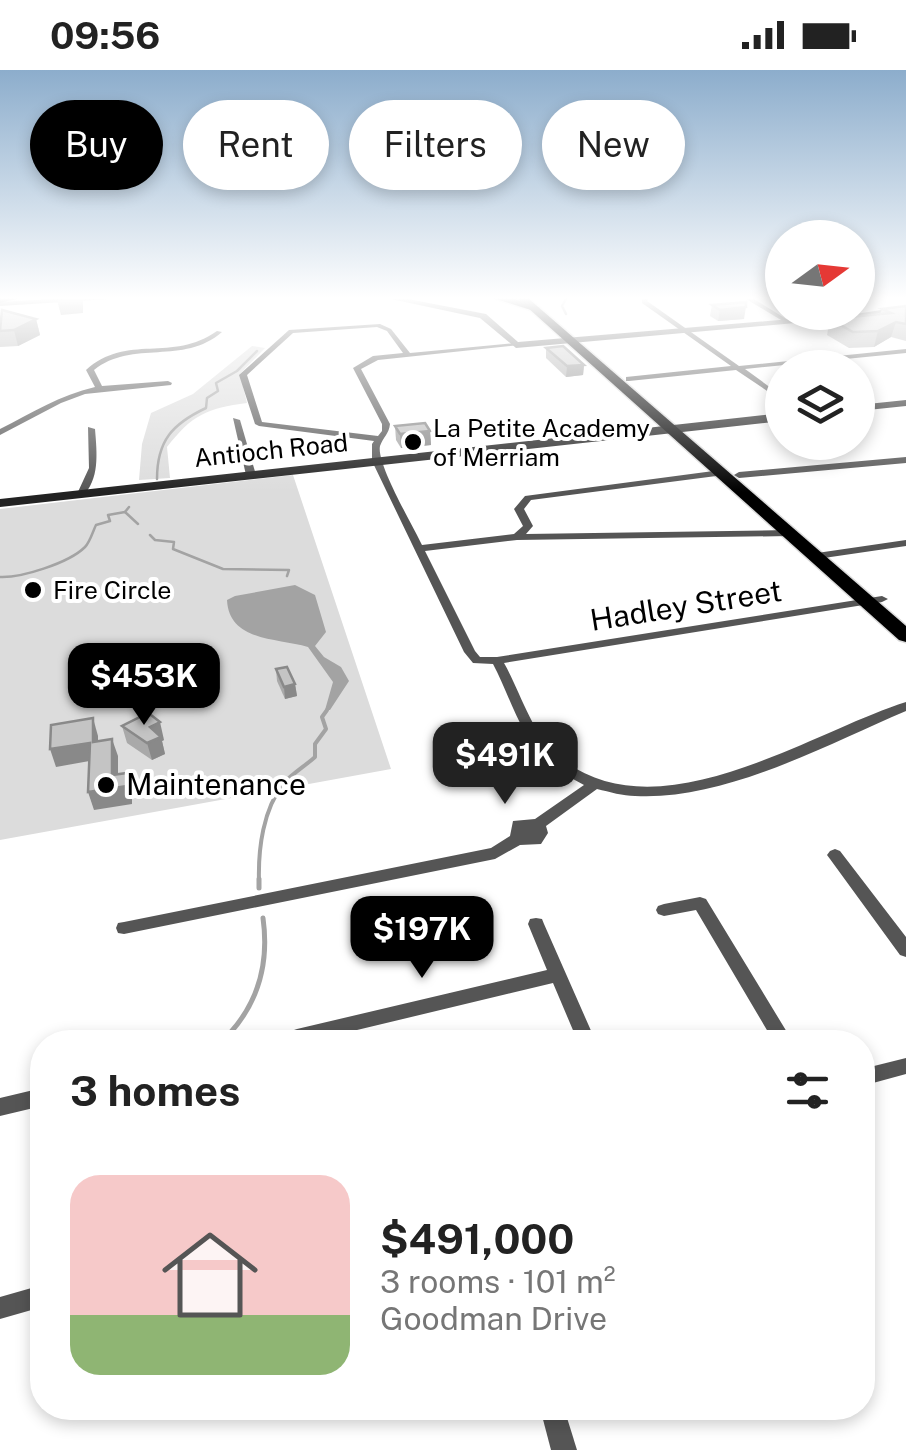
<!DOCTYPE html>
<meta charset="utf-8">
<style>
body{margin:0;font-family:"Public Sans",sans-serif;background:#f2f2f2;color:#222;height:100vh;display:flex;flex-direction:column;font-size:38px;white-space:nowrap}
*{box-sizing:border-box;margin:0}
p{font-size:32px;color:#767676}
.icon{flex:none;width:55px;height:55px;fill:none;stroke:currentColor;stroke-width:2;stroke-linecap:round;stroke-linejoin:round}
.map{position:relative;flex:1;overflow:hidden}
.sheet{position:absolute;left:30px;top:960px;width:845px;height:390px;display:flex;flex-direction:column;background:#fff;border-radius:40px;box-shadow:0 5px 15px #0003}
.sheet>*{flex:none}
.hud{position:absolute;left:30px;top:30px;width:848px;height:90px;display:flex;gap:20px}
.needle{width:65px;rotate:75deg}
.controls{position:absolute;left:765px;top:150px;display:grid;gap:20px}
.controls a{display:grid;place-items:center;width:110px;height:110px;border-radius:50%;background:#fff;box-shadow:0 5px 15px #0003;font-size:50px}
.price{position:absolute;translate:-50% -85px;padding:0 22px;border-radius:20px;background:#000;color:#fff;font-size:32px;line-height:65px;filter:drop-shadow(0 2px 5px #0008)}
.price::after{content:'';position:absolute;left:50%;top:60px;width:30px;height:22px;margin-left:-15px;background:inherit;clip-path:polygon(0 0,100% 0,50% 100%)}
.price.active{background:#222;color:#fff}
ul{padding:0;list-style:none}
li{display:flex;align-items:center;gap:30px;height:250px;padding:0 40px}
li span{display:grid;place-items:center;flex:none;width:280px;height:200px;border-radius:30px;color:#555}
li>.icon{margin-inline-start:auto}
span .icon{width:120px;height:120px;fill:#fffc;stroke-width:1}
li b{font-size:42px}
h2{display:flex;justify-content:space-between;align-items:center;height:120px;padding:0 40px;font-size:42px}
.tag{padding:0 35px;border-radius:45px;background:#fff;box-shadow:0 5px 15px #0003;font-size:35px;line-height:90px}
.tag.active{background:#000;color:#fff}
.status{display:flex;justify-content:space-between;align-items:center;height:70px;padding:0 50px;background:#fff;direction:ltr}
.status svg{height:28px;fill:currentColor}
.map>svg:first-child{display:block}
.green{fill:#dcdcdc}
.water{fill:#a3a3a3}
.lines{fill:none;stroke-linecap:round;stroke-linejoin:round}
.stream-far2{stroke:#a3a3a3;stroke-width:2.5}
.stream-far1{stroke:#a3a3a3;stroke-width:4}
.stream{stroke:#a3a3a3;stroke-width:5}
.trunk-casing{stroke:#dbdbdb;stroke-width:3}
.motorway-casing{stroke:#dbdbdb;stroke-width:3}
.minor{fill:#555;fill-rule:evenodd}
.tertiary{fill:#555;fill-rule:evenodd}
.secondary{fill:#222;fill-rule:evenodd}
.trunk{fill:#000;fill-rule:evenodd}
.motorway{fill:#000;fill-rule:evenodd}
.wall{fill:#a9a9a9}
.shaded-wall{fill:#898989}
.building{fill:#c4c4c4;stroke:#898989;stroke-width:2.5}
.poi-dot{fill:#000;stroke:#fff;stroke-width:4}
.labels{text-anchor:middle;stroke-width:8;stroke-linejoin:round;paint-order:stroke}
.far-poi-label{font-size:25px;fill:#000;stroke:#fff;text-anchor:start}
.far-street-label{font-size:25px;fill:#000;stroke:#fff}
.street-label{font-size:30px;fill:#000;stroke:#fff}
.poi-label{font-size:30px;fill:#000;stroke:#fff;text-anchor:start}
</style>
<div class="status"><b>09:56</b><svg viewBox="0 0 49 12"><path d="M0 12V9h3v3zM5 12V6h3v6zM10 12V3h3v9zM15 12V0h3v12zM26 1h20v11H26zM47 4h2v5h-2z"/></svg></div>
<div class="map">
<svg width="906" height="1380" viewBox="0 0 906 1380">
<rect width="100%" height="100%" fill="#fff"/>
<!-- green -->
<g class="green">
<path d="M 252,276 L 265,278 L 240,304 L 247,333 C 207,338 192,345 167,377 L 170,408 L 139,410 L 142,374 L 151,343 L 193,324 Z"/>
<polygon points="293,405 391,699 0,770 0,439"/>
</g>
<!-- water -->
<path class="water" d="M 295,515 L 315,525 L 326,562 L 315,576 L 324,587 L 341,597 L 349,611 L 330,640 L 325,640 L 333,612 L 308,577 C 278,568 229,572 227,530 L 235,526 Z"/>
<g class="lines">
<!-- stream-far2 -->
<g class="stream-far2">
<polyline points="566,229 562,236 566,244"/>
<path d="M 157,409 C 157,371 172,354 206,338 L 207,328 L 218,321 L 216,313 L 237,301 L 257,281"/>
<polyline points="129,437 125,442 138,454"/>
<polyline points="150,465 155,470 174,472 173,479 223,499 289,500 287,506"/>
<path d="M 0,507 C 21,508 69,493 85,477 C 90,472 93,461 96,455 L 110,451 L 108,445 L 125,442"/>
</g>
<!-- stream-far1 -->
<path class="stream-far1" d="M 259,812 C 258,779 263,739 284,713 C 293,703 305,696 315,687 L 315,674 L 326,659 L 322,647 L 327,640"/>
<!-- stream -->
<g class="stream">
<polyline points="259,809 259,818"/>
<path d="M 233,972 L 231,962 C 260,929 269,891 263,848"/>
</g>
<!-- trunk casing -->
<g class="trunk-casing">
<polygon id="trunk" points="518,229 529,229 906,556 906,572 899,570"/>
</g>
<!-- motorway casing -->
<g class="motorway-casing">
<g id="motorway">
<polygon points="0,229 16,229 0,233"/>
<polygon points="496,229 515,229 540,238 534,241"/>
</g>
</g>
<!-- minor -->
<g class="minor">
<polygon points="642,229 648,229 647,231 739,296 906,279 906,283 745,299 782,326 782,331 736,300 629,311 626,311 626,307 731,296 642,233"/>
<polygon points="746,229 754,229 791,252 786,253"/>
<path d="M 380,254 L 391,259 L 410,283 L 516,273 L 519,275 L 378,290 L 361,299 L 390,354 C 389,364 383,367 380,376 C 376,393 413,456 422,475 L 514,464 L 523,456 L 514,439 L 525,426 L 721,400 L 724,401 L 724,405 L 531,430 L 524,439 L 533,456 L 526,464 L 789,460 L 794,463 L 789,466 L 517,470 L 425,481 L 475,581 L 480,587 L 497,587 L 882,526 L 888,529 L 882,532 L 504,593 C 521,623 532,664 558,686 C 656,768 808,663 906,632 L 906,641 C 826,675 724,731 635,726 C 623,726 610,722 597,719 L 546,756 L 548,763 L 541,774 L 520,775 L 495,789 L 124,864 L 118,863 L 116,858 L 118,853 L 124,852 L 491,778 L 510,766 L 513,751 L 535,749 L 584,715 C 572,708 559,702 549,693 C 521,669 510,626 493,594 L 473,593 L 464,582 L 372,391 L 372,374 L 374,371 L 259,356 L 255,354 L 239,305 L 289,260 ZM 377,257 L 387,261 L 403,283 L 373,286 L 353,298 L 382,354 L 382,361 L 378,366 L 262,352 L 247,305 L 293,263 Z"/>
<path d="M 217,261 L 222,262 C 183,296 133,269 94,300 L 102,316 L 168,311 L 172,313 L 171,315 L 85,324 L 61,333 L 0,365 L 0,359 C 32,343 60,325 95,317 L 86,300 C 127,263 172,293 217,261 Z"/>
<polygon points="233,348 240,350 256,405 254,407 246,405"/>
<path d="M 88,357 L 95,359 C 97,384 100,409 82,427 L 77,424 L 89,398 Z"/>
<polygon points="906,387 906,393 739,408 734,405 739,402"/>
<polygon points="906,470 906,476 817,489 812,486 817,483"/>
<polygon points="835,779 840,781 906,867 906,887 900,885 830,789 827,785 830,781"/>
<polygon points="700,827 706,829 793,972 774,972 696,840 664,846 658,844 656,840 658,836 664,834"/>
<polygon points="536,848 542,849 544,854 596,972 578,972 553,913 307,972 290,972 288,967 291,961 297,959 547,900 528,854 530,849"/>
<polygon points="906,988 906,1004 862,1016 862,999"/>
<polygon points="42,1018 42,1036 0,1046 0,1028"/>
<polygon points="42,1215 42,1237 0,1249 0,1227"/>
<polygon points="540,1338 564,1338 577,1380 551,1380"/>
</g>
<!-- tertiary -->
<g class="tertiary">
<polygon points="53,229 109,229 0,236 0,232"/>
<polygon points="391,229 408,229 486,244 518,272 862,243 906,236 906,240 862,247 516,278 480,248"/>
</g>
<!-- secondary -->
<g class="secondary">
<polygon points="906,330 906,336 858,341 858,335"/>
<polygon points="782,343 782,351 0,437 0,429"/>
</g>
<!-- trunk -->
<use href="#trunk" class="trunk"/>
<!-- motorway -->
<use href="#motorway" class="motorway"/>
</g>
<!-- wall -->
<g class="wall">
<polygon points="712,235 744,249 718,251 710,246"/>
<polygon points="906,236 906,271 891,267 874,277 849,278 827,265 830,249 880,244 882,239"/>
<polygon points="0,246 36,249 40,265 18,276 0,277"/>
<polygon points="546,278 584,295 583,305 566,307 546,288"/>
<polygon points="395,356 430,361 431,375 401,378 396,370"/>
<polygon points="276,599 295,614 297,626 285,629 277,611"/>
<polygon points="122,656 164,670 162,671 165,684 152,690 127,673"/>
</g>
<!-- shaded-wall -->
<g class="shaded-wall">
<polygon points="83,229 83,243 61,245 57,230"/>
<polygon points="746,237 744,249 718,251 720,240"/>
<polygon points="36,249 40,265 18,276 14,260"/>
<polygon points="896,252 891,267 874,277 878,261"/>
<polygon points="584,295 583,305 566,307 567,296"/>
<polygon points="430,361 431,375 401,378 400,364"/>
<polygon points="295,614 297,626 285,629 284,617"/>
<polygon points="93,648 98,666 98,689 93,672"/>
<polygon points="160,652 164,670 162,671 165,684 152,690 147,673 150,657"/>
<polygon points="112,669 118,686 118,718 127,703 132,720 132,734 94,740 88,722 112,705"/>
<polygon points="90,673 95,690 56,697 50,679"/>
</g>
<!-- building -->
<g class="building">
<polygon points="746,232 746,237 720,240 712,235"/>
<polygon points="906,236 906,254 896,252 878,261 853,262 830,249 891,243 882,239"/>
<polygon points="2,240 36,249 14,260 0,261"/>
<polygon points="563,276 584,295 567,296 546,278"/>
<polygon points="425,353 430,361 400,364 395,356"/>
<polygon points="287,597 295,614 284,617 276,599"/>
<polygon points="151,645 160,652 150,657 161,667 147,673 122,656 140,647"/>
<polygon points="93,648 93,672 112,669 112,705 127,703 127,716 88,722 90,673 50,679 51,655"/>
</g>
<!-- sky -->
<linearGradient id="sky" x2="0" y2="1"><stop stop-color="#8cadcc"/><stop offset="0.54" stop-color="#fff"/><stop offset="1" stop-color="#fff" stop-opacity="0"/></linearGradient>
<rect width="906" height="422" fill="url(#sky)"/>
<!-- markers -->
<g class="poi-dot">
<circle cx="413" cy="372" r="10"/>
<circle cx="33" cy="520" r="10"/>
<circle cx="106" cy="715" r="10"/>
</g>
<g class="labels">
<!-- far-poi labels -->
<g class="far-poi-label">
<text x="433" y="367">La Petite Academy<tspan x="433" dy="29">of Merriam</tspan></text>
<text x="53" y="529">Fire Circle</text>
</g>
<!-- far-street labels -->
<g class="far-street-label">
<text transform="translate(271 380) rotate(-6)" y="9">Antioch Road</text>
</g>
<!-- street labels -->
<g class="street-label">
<text transform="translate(686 536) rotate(-9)" y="10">Hadley Street</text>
</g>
<!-- poi labels -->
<g class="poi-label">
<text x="126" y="725">Maintenance</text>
</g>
</g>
</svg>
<div class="controls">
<a><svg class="needle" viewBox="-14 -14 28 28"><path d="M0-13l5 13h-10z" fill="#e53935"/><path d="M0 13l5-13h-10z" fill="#767676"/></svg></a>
<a><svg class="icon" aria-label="layers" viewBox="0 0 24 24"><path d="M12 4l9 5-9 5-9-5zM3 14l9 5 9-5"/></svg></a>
</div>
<b class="price" style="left:144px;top:658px">$453K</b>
<b class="price active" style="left:505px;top:737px">$491K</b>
<b class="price" style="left:422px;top:911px">$197K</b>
<div class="hud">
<a class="tag active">Buy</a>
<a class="tag">Rent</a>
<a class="tag">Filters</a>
<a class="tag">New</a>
</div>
<section class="sheet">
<h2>3 homes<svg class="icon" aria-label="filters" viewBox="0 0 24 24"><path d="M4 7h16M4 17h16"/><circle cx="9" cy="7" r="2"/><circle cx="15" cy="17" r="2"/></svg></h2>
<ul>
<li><span style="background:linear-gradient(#f6c9c9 70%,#8fb573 0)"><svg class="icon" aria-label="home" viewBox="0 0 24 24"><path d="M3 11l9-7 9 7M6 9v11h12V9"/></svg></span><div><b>$491,000</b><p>3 rooms · 101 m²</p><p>Goodman Drive</p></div></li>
</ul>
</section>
</div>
